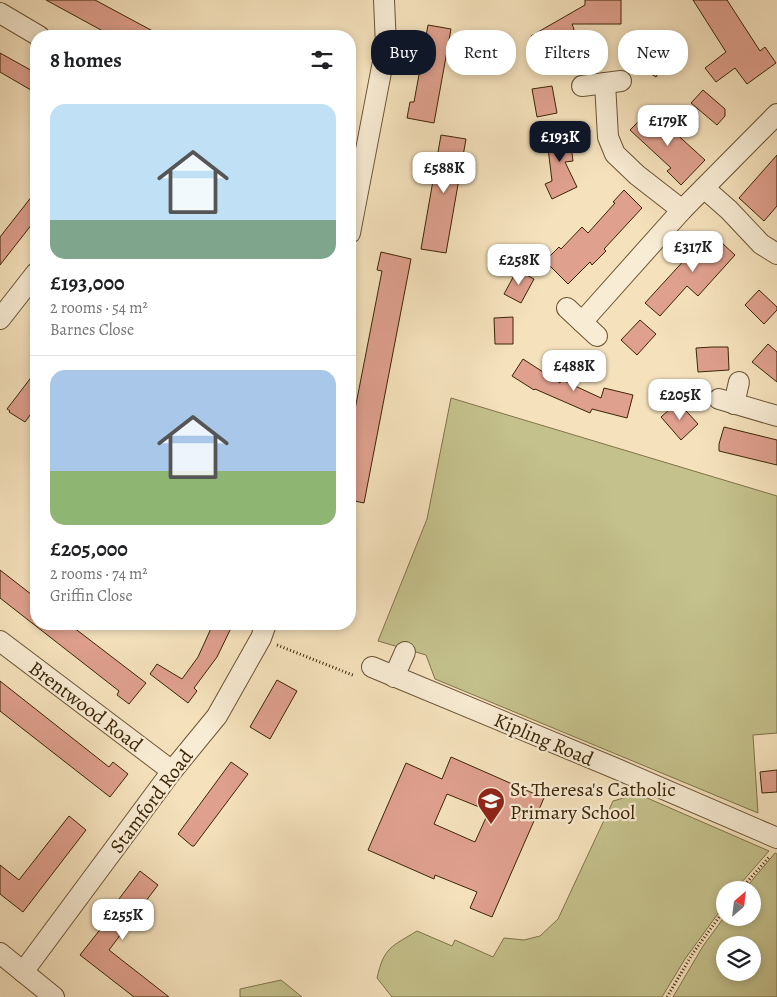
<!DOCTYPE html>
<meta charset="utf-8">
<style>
body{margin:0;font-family:Alegreya,serif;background:#f2f2f2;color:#202124;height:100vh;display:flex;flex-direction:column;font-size:19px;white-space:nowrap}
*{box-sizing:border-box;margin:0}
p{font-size:16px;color:#757577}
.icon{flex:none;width:28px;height:28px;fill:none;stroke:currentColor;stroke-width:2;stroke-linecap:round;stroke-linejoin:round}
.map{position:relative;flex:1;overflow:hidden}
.sheet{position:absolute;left:30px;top:30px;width:326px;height:600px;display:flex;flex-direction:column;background:#fff;border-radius:20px;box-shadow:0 2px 8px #0003}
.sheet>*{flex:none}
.banner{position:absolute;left:371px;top:30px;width:330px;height:45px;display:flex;gap:10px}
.needle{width:32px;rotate:28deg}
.fabs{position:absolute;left:716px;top:881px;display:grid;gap:10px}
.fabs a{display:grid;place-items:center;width:45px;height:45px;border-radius:50%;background:#fff;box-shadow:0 2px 8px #0003;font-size:25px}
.price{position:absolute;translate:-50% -42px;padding:0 11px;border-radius:10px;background:#fff;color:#222;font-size:16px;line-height:32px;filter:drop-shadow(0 1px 2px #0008)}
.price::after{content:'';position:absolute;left:50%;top:30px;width:15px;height:11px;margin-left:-8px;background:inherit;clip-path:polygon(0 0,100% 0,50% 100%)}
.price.on{background:#111827;color:#fff}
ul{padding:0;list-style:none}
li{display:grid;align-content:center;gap:10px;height:265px;padding:0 20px}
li+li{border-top:1px solid #e0e0e0}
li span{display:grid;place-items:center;height:155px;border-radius:15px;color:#555}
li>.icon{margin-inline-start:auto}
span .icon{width:90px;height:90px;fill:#fffc;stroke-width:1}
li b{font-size:21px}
h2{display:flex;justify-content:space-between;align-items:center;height:60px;padding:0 20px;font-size:21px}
.tag{padding:0 18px;border-radius:20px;background:#fff;box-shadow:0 2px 8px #0003;font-size:18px;line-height:45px}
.tag.on{background:#111827;color:#fff}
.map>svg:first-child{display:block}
.green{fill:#c4c18c;stroke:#807348;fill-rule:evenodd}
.building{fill:#dfa08e;stroke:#3b2505;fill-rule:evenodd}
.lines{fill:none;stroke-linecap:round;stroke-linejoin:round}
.minor-casing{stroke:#6a5433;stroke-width:22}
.path{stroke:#3b2505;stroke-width:3;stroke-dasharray:1 2.5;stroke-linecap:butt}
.minor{stroke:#f8ecd4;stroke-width:20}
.labels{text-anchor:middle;stroke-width:4.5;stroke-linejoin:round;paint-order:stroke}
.street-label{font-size:20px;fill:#3b2505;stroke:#f8ecd4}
.poi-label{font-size:20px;fill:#3b2505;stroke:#f8ecd4;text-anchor:start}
</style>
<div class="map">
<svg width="777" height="997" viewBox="0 0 777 997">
<rect width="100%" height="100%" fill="#f5e2bd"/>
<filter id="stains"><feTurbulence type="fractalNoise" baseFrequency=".004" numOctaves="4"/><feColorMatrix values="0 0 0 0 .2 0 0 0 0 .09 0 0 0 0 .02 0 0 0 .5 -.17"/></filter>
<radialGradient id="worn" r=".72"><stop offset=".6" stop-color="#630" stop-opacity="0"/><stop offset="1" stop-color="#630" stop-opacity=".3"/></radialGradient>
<!-- green -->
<g class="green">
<polygon points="451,398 777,496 777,733 753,735 758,813 435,679 426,655 378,641 427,519"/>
<path d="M 638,794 L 769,851 L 735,890 L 725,890 L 725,904 L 685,959 L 662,997 L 392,997 L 377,978 C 384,947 391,947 417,931 L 452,946 L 455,940 L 493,957 L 504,938 L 524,940 L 540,936 L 558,919 L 613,801 Z"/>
<path d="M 775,853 L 777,854 L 777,997 L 673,997 L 703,946 L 725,916 L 725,918 L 752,918 L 752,890 L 744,890 ZM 725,945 L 752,945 L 752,972 L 725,972 Z"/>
<polygon points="281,980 302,997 240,997 240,989"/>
</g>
<!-- building -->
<g class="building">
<polygon points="46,0 95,0 162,36 112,36"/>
<polygon points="585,0 621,0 621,24 572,24 574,29 566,40 543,55 531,36 585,5"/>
<polygon points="693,0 727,0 760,51 765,47 776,63 747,84 735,68 716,82 705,68 726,52"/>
<polygon points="428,25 451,29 434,123 407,118 410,102 414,102"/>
<polygon points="643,35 671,53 656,77 627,59"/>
<polygon points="0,53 36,73 36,93 0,72"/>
<polygon points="552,86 557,113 537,117 532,89"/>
<polygon points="703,90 725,109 725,116 717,125 691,103"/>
<polygon points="650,110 705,160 681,185 667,171 671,168 630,130"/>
<polygon points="549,129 550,132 569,129 573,161 565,162 577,187 552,199 545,184 552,181 546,132 546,130"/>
<polygon points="441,135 466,139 446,253 421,249"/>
<polygon points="777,155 777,206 764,221 739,198"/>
<polygon points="624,190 642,208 604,249 606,251 592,265 590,262 568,284 545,261 559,247 561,249 582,227 588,233 615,203 613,202"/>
<polygon points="36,191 36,219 0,265 0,237"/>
<polygon points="710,232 735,255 698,296 687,286 660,316 645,303"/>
<polygon points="381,252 411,259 364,503 350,500 350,435 382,271 377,270"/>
<polygon points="517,270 534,279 521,303 504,294"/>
<polygon points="759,290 777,307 777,310 764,324 745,305"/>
<polygon points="513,317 513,344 495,344 494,318"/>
<polygon points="640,320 656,334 637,355 621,340"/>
<polygon points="768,344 777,352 777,382 752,362"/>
<polygon points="712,347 728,347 729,370 698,372 696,348"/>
<polygon points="523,359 560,383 562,380 601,398 604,388 633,395 627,418 592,409 590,413 535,389 534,390 512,376"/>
<polygon points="36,371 36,407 25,422 9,412 10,411 7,409"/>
<polygon points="678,402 698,424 681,440 661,417"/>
<polygon points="724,427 777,440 777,465 719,451 719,444"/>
<polygon points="0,570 36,598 36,624 69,624 146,683 129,704 117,695 119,691 0,598"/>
<polygon points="213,624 233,624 217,657 194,688 197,691 188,703 150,674 157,664 182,679 198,657"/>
<polygon points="277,680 297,691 270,739 250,727"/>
<polygon points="0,681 109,767 113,762 128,774 110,797 0,711"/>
<path d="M 451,757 L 544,798 L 492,917 L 470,908 L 477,892 L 435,875 L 434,879 L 368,850 L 406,763 L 442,779 ZM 447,794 L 489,811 L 475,842 L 434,824 Z"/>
<polygon points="231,762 248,774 194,846 192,846 178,834"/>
<polygon points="777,770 777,792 762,793 760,772"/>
<polygon points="69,816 86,830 23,912 0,894 0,865 19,880"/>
<polygon points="140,871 158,885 109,950 169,997 134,997 80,955 110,917 107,915"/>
</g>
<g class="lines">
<!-- minor casing -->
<g class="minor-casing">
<g id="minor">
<polyline points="0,13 39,36"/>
<polyline points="605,83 608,137 615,154 637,175 682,210"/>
<polyline points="582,86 621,81"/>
<polyline points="704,188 729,210 761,244 777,254"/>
<polyline points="350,233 386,46 384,0"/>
<polyline points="567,308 597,336"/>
<polyline points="0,319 36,273"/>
<polyline points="582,322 682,210 777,114"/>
<polyline points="719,399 777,416"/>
<polyline points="734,404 739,382"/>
<polyline points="0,641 172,771"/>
<polyline points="372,667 617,769 777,838"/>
<polyline points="394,677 405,652"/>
<polyline points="0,953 54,997"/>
<polyline points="23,972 172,771 217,716 261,638 266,624"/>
</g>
</g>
<!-- path -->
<g class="path">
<polyline points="277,645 355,676"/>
<polyline points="740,890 770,856"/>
<polyline points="667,997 693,953 725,909"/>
</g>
<!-- minor -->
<use href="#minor" class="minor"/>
</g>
<!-- icons -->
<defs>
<g id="school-pin" transform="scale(1.4375)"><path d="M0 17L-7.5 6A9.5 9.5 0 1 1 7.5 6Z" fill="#8f2418" stroke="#f8ecd4"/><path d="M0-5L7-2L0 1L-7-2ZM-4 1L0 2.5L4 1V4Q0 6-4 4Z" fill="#fff"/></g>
</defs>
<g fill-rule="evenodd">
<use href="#school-pin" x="491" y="801"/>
</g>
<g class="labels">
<!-- street labels -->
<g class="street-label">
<text transform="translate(86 706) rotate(37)" y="7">Brentwood Road</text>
<text transform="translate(544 739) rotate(23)" y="7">Kipling Road</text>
<text transform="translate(151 801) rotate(-53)" y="7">Stamford Road</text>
</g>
<!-- poi labels -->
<g class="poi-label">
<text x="510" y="796">St Theresa's Catholic<tspan x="510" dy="23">Primary School</tspan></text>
</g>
</g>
<rect width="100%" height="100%" filter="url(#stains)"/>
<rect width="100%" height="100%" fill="url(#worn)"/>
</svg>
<div class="fabs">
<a><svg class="needle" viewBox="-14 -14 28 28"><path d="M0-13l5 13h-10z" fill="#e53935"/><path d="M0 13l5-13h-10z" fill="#757577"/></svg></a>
<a><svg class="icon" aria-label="layers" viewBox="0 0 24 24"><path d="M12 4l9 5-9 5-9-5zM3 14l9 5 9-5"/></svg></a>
</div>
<b class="price" style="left:668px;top:147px">£179K</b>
<b class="price on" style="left:560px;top:163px">£193K</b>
<b class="price" style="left:444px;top:194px">£588K</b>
<b class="price" style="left:693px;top:273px">£317K</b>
<b class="price" style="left:519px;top:286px">£258K</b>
<b class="price" style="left:574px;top:392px">£488K</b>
<b class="price" style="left:680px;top:421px">£205K</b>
<b class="price" style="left:123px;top:941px">£255K</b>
<div class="banner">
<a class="tag on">Buy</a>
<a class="tag">Rent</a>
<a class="tag">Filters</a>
<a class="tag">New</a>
</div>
<section class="sheet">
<h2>8 homes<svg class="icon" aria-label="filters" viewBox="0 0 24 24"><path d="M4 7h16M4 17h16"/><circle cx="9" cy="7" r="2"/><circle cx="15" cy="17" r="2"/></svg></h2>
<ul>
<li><span style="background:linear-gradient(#bfe0f5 75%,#7fa58c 0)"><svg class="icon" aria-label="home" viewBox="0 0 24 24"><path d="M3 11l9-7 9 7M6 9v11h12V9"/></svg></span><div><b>£193,000</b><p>2 rooms · 54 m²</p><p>Barnes Close</p></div></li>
<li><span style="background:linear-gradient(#a9c7e8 65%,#8fb573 0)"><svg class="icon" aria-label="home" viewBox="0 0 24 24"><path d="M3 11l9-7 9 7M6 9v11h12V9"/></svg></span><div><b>£205,000</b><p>2 rooms · 74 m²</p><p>Griffin Close</p></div></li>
</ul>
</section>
</div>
